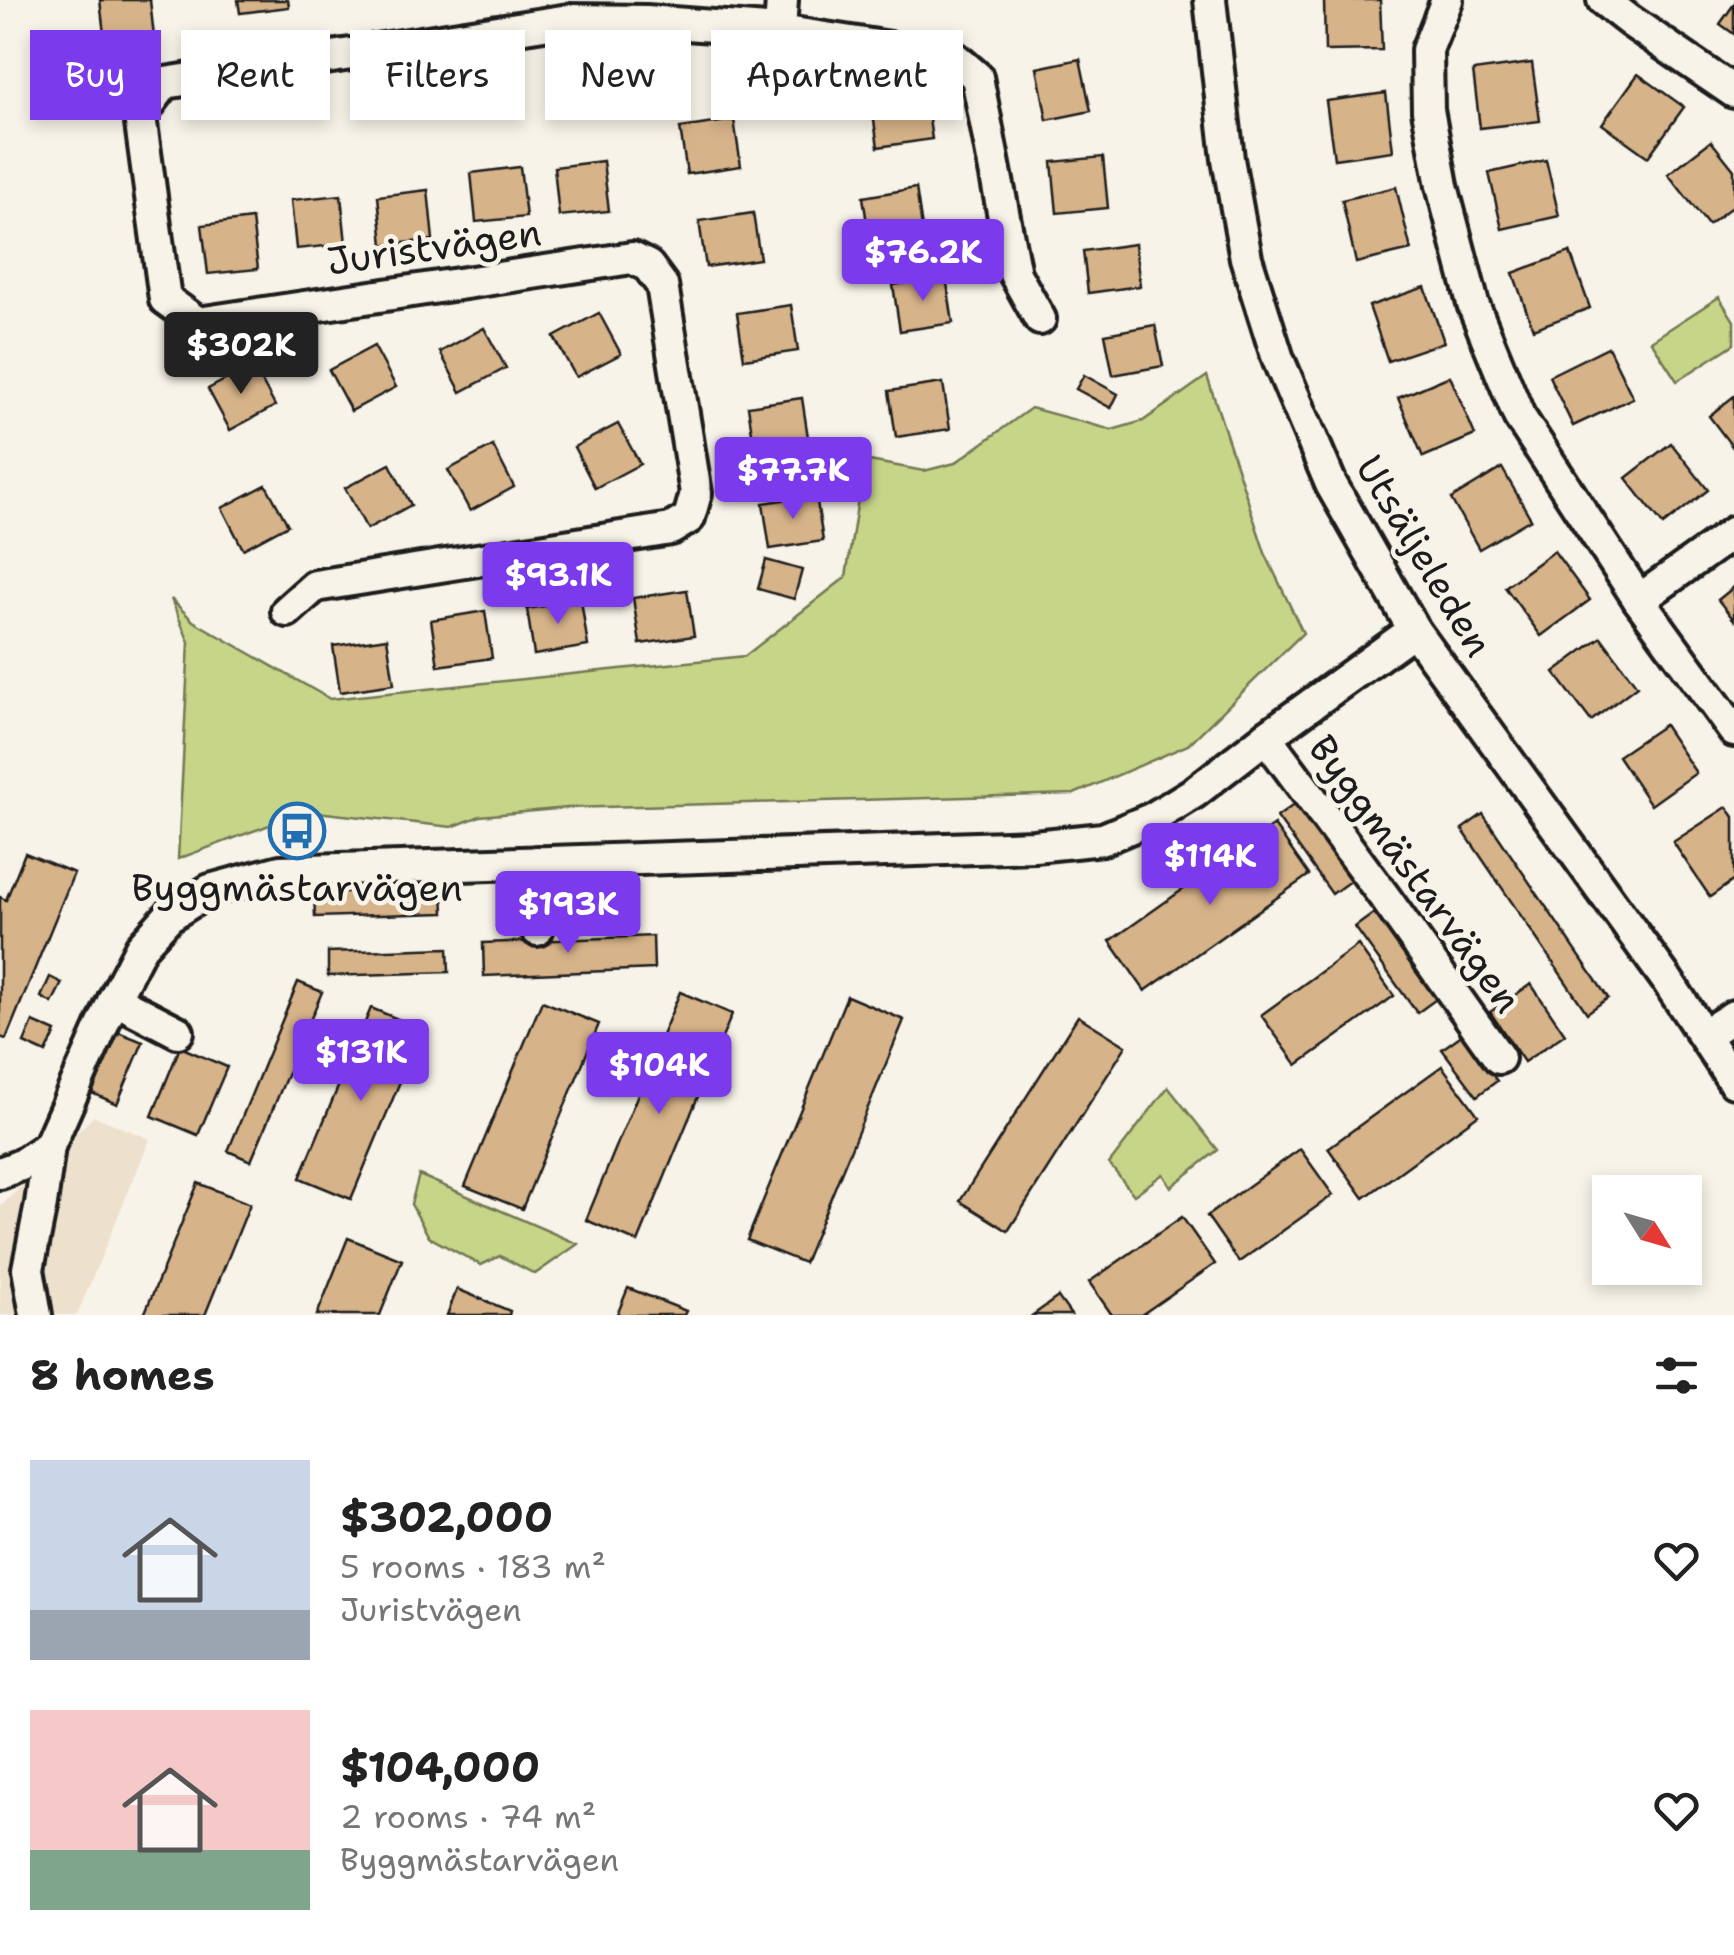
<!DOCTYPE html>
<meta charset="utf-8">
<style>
body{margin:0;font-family:"Shantell Sans",sans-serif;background:#f6f6f6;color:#222;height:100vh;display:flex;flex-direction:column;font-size:38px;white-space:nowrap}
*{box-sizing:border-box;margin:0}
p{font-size:32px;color:#767676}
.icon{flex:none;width:55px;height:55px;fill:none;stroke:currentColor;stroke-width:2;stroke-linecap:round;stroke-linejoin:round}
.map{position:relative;height:1315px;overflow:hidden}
.sheet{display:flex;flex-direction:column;background:#fff;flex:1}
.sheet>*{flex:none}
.hud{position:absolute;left:30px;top:30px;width:1000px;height:90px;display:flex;gap:20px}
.needle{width:65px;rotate:127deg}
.tools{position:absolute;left:1592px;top:1175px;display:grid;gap:20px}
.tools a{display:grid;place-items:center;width:110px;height:110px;border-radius:0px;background:#fff;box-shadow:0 5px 15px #0003;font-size:50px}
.price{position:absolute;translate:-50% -85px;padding:0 22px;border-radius:10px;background:#7c3aed;color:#fff;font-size:32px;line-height:65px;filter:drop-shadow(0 2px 5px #0008)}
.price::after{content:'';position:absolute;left:50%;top:60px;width:30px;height:22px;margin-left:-15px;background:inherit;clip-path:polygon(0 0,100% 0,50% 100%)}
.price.selected{background:#222;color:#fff}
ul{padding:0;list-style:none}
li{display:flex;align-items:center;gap:30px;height:250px;padding:0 30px}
li span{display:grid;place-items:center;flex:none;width:280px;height:200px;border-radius:0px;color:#555}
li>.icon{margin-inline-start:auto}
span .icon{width:120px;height:120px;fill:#fffc;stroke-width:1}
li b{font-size:42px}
h2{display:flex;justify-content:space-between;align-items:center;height:120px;padding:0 30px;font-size:42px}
.chip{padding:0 35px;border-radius:0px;background:#fff;box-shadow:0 5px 15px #0003;font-size:35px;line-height:90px}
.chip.selected{background:#7c3aed;color:#fff}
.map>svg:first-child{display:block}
.built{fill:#ede0cc}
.green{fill:#c7d589;stroke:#727852;stroke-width:2.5}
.building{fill:#d7b389;stroke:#1c1c1c;stroke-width:2.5}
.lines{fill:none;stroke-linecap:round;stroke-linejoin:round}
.minor-casing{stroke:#1c1c1c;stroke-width:38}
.minor{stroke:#f7f3e8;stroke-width:30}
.labels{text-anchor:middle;stroke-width:9;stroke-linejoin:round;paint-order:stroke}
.street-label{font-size:38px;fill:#1c1c1c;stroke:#f7f3e8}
.poi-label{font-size:38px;fill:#1c1c1c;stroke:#f7f3e8}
</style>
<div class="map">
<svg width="1734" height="1315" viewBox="0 0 1734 1315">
<rect width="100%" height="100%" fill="#f7f3e8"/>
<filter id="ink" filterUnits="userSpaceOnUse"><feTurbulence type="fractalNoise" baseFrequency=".01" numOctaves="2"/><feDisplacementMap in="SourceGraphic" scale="20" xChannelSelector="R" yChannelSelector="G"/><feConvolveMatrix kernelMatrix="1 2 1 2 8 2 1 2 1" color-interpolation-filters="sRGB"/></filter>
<g filter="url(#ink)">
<!-- built -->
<polygon class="built" points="94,1116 150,1139 77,1315 0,1315 0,1207"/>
<!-- green -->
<g class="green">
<polygon points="1719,297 1734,321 1734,344 1677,381 1651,341"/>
<polygon points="1207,376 1265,553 1303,633 1188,745 1074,794 567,808 480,816 452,827 307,811 178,859 189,642 171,599 193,621 330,699 745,656 846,577 864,460 924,471 955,463 1031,408 1112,430 1143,421"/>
<polygon points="1168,1087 1218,1150 1171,1187 1163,1174 1134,1195 1109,1164"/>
<polygon points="419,1175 578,1244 535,1274 500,1256 481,1265 429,1237 411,1204"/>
</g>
<!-- building -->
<g class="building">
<polygon points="100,0 150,0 154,37 105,43"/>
<polygon points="238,0 288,0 289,7 240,13"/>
<polygon points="1324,0 1380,0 1382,50 1325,51"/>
<polygon points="1734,4 1734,34 1720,24"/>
<polygon points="1080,59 1091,111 1047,120 1037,68"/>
<polygon points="1532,63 1540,121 1480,128 1473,71"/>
<polygon points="1638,74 1684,107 1648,157 1602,124"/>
<polygon points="925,93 932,139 878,147 871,101"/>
<polygon points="1386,93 1393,151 1334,159 1326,101"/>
<polygon points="734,120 741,166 687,174 680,128"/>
<polygon points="1711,141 1734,170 1734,205 1708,225 1668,174"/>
<polygon points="1103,157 1108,208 1057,213 1052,162"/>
<polygon points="1546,160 1559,216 1502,229 1489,173"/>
<polygon points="603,161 609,211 559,216 554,167"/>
<polygon points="520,167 526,217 476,222 471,173"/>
<polygon points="1396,187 1411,250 1356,263 1342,200"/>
<polygon points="916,188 923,234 870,243 863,197"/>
<polygon points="428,190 433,240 383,245 378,196"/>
<polygon points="341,195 346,244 296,249 291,200"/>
<polygon points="753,213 760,259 706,267 699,221"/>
<polygon points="252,219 258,269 208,274 202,225"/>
<polygon points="1135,244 1140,286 1088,293 1083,251"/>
<polygon points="1570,252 1590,308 1533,329 1513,273"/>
<polygon points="946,277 953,323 900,331 893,285"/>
<polygon points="1425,287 1444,342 1388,361 1369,306"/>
<polygon points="791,305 798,351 744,359 737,313"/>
<polygon points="599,313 621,354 576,377 554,337"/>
<polygon points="1155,325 1163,366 1113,375 1105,334"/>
<polygon points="484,328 506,368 461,392 440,352"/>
<polygon points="374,346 396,387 351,411 329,370"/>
<polygon points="1608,347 1633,398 1573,426 1549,376"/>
<polygon points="253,365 275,406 230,430 208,389"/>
<polygon points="1084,375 1118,394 1111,408 1076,389"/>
<polygon points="1450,376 1475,435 1423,457 1398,398"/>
<polygon points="943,383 950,429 896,437 889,391"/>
<polygon points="1734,396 1734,449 1709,416"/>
<polygon points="802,398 809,444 755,453 748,406"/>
<polygon points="618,424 640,464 595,488 574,447"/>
<polygon points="1671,443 1708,490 1663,525 1626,478"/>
<polygon points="493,446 514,487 470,511 448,470"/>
<polygon points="390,464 411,505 367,529 345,488"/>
<polygon points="1502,468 1531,519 1479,549 1451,499"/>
<polygon points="266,485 288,525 243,549 222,508"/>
<polygon points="816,495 823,541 770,549 763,503"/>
<polygon points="1554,551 1590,600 1541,636 1505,587"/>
<polygon points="766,560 802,570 794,599 758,589"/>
<polygon points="1734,587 1734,620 1718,600"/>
<polygon points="687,590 694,636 640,644 633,598"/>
<polygon points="581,600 588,646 534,655 527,609"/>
<polygon points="485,611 492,658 438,666 431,620"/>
<polygon points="1601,637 1637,686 1591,721 1554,672"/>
<polygon points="387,638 394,684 340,692 333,646"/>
<polygon points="1664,725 1696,773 1651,805 1618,756"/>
<polygon points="1299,801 1354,878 1332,894 1277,817"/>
<polygon points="1727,807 1734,817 1734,880 1710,897 1673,842"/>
<polygon points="1483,814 1608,998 1587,1013 1462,829"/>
<polygon points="1274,825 1309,875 1145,991 1110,941"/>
<polygon points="25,853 74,873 6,1039 0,1037 0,897 6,900"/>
<polygon points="443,889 444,913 315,917 314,893"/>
<polygon points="1377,911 1439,997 1417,1013 1355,927"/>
<polygon points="653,936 654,969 484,976 483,943"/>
<polygon points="1358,945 1394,996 1297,1065 1261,1015"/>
<polygon points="448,948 449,972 328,976 328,952"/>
<polygon points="50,977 62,983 52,1003 41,997"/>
<polygon points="298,982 322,992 251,1161 228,1151"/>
<polygon points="1531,984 1565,1034 1524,1062 1490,1012"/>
<polygon points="680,992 732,1014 638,1242 586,1220"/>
<polygon points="847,996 904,1020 804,1263 747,1240"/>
<polygon points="542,1001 599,1024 522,1209 465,1186"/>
<polygon points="371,1008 422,1029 351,1199 300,1178"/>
<polygon points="1078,1016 1126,1046 1008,1231 960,1201"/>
<polygon points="33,1022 56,1032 46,1053 24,1043"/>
<polygon points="118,1032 143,1042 117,1104 92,1093"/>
<polygon points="1463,1034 1497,1081 1477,1096 1442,1049"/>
<polygon points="180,1047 227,1067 198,1135 152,1116"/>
<polygon points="1442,1066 1478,1115 1364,1198 1328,1148"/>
<polygon points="1300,1149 1333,1195 1239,1262 1207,1216"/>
<polygon points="198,1183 250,1204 205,1315 144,1315"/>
<polygon points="1182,1217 1215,1264 1141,1315 1112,1315 1089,1282"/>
<polygon points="348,1238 402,1260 380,1315 317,1315"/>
<polygon points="628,1288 686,1311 684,1315 617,1315"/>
<polygon points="457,1289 510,1311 509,1315 447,1315"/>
<polygon points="1058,1297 1071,1315 1033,1315"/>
</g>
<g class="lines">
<!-- minor casing -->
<g class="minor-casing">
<g id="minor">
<polyline points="782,0 780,31 955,58 977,77 1015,274 1040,319"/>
<polyline points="1210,0 1228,159 1246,258 1278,359 1331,484 1414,630 1667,980 1734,1082"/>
<polyline points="1447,0 1427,50 1428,110 1442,186 1473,304 1519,416 1639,600 1734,731"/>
<polyline points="1603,0 1630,21 1734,92"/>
<polyline points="1639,600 1734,532"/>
<polyline points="287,611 315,586 671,529 689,518 696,493 662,285 648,266 632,258 198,323 165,299 140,116 165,83 569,20 646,21 780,31"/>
<polyline points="1266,737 1386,899 1499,1058"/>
<polyline points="537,862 537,930"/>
<polyline points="114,999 178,1032"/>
<polyline points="1704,1035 1734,1016"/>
<polyline points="0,1173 21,1165 49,1146"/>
<polyline points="36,1315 28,1269 41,1204 49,1146 114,999 141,947 169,916 210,890 280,871 1034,846 1103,839 1153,818 1195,792 1266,737 1414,630"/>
</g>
</g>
<!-- minor -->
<use href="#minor" class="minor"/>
</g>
</g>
<!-- icons -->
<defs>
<g id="bus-ring" transform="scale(2.875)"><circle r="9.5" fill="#f7f3e8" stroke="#1f6fb2" stroke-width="1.5"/><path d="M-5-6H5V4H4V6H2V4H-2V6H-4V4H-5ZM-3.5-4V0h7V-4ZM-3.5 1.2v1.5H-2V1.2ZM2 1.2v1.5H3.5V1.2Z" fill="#1f6fb2"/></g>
</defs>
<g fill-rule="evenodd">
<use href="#bus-ring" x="297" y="831"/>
</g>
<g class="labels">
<!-- street labels -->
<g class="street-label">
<text transform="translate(434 247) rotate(-8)" y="13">Juristvägen</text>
<text transform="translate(1424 556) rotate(59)" y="13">Utsäljeleden</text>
<text transform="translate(1415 874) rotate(54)" y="13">Byggmästarvägen</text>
</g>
<!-- poi labels -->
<g class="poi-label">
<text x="297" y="901">Byggmästarvägen</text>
</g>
</g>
</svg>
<div class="tools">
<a><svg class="needle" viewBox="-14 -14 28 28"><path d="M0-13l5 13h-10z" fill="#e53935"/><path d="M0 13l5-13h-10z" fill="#767676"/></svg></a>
</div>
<b class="price" style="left:923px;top:304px">$76.2K</b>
<b class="price selected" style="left:241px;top:397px">$302K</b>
<b class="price" style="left:793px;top:522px">$77.7K</b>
<b class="price" style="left:558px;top:627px">$93.1K</b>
<b class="price" style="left:1210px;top:908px">$114K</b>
<b class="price" style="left:568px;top:956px">$193K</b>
<b class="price" style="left:361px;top:1104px">$131K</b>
<b class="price" style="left:659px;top:1117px">$104K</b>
<div class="hud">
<a class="chip selected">Buy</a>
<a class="chip">Rent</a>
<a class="chip">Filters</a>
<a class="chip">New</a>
<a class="chip">Apartment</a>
</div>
</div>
<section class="sheet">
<h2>8 homes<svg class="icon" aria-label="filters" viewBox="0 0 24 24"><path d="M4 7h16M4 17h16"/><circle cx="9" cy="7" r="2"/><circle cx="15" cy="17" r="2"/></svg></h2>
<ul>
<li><span style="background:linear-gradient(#c9d6e8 75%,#9aa5b1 0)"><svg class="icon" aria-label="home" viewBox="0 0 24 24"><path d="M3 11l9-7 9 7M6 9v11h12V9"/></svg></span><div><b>$302,000</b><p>5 rooms · 183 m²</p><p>Juristvägen</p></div><svg class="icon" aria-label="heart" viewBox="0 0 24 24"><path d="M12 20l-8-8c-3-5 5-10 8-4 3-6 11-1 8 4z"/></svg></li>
<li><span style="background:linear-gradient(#f6c9c9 70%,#7fa58c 0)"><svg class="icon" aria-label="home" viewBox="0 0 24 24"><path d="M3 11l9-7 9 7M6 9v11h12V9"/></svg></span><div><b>$104,000</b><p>2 rooms · 74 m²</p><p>Byggmästarvägen</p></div><svg class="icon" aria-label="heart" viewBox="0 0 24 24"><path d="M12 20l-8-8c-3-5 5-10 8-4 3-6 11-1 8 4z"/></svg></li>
</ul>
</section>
